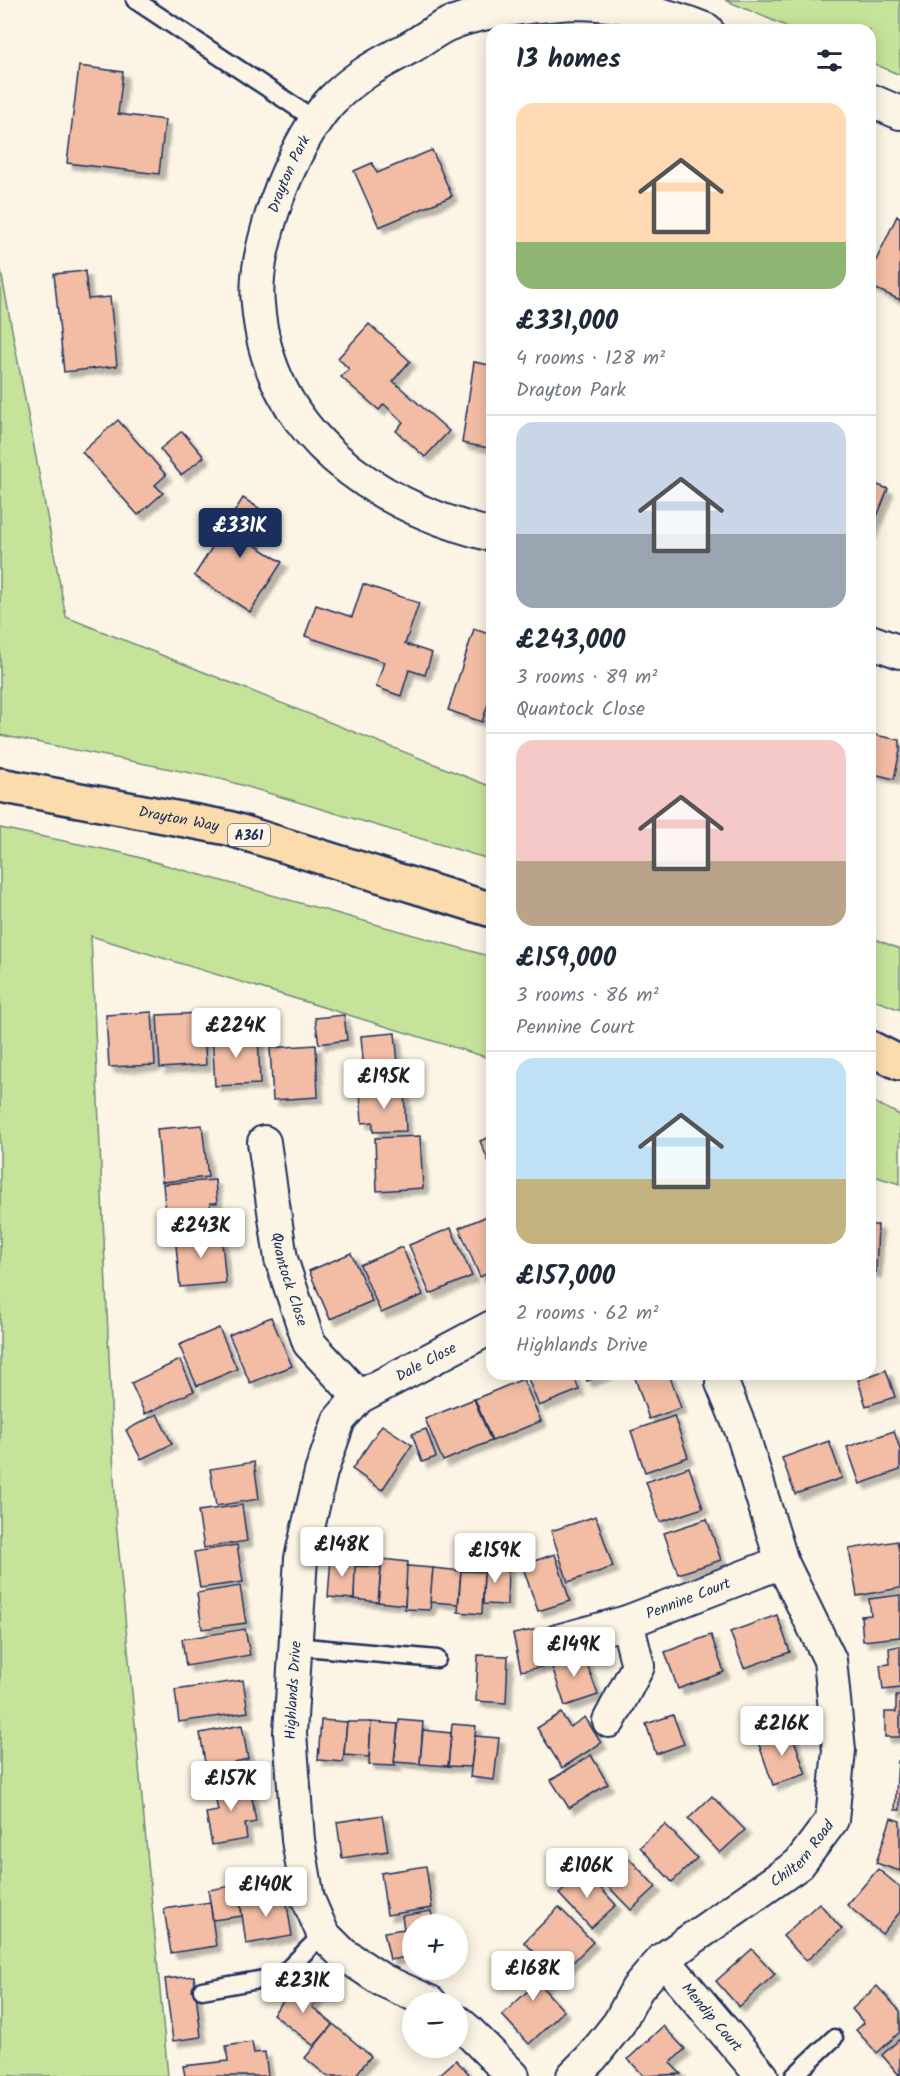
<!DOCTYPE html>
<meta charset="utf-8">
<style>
body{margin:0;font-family:Kalam,sans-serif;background:#f6f6f7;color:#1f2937;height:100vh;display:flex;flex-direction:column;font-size:22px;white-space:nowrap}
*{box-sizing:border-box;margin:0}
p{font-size:20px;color:#747a83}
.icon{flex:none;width:33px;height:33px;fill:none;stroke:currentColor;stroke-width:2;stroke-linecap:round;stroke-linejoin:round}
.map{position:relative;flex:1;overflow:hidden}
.side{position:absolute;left:486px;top:24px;width:390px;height:1356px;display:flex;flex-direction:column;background:#fff;border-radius:18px;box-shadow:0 3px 15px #0003}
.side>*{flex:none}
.controls{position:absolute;left:402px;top:1914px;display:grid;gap:12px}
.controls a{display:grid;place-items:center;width:66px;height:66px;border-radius:50%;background:#fff;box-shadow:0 3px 15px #0003;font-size:30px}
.price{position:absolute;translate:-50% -51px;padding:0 14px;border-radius:6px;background:#fff;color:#222;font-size:20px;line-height:39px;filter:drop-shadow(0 2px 3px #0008)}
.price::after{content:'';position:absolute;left:50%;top:36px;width:18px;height:14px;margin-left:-9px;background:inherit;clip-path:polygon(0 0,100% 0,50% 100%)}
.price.on{background:#1b2f5e;color:#fff}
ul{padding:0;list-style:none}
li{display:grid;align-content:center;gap:12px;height:318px;padding:0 30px}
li+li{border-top:2px solid #e0e1e3}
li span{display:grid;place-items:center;height:186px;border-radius:18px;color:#555}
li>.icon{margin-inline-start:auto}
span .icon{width:108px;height:108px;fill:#fffc;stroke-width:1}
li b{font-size:26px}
h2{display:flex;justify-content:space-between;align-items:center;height:72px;padding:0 30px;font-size:26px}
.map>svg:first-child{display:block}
.green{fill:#c6e39a;stroke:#70897c;stroke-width:1.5}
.building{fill:#f2bda4;stroke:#1b2f5e;stroke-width:1.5;filter:url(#shadow)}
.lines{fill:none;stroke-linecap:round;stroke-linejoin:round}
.service-casing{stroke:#1b2f5e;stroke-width:21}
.minor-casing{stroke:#1b2f5e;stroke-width:36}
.primary-casing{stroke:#1b2f5e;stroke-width:38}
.service{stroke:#fcf5e5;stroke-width:16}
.minor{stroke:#fcf5e5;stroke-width:32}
.primary{stroke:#fcdcac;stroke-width:33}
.labels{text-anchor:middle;stroke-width:6;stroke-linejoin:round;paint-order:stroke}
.shield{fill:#fcf5e5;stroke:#5e6a86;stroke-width:1.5}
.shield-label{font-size:14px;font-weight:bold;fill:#1b2f5e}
.street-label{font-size:15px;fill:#1b2f5e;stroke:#fcf5e5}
</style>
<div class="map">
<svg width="900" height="2076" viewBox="0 0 900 2076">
<defs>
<filter id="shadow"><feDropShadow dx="5.5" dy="5.5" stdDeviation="1.5" flood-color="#0004"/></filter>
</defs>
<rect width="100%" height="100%" fill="#fcf5e5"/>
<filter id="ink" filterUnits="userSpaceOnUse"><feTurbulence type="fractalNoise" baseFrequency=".0167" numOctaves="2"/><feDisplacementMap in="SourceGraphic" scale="12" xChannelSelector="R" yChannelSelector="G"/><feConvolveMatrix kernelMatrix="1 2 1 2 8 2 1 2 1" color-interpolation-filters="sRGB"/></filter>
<g filter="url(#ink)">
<!-- green -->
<g class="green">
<polygon points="725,0 900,0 900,75 870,62 870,30 795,30"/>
<polygon points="0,266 66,617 492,787 492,860 221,779 0,735"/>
<polygon points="0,828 123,853 492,957 492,1059 91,936 116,1521 168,2076 0,2076"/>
<polygon points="870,937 900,949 900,1010 870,998"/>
<polygon points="870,1100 900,1115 900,1184 870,1175"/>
</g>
<!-- building -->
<g class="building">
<polygon points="79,66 123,72 118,114 165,120 159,174 67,163"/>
<polygon points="432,150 452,196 379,227 354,171 372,163 377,173"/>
<polygon points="897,216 900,217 900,300 870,286 870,273"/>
<polygon points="85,271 88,299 110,297 117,366 64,372 54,274"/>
<polygon points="369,324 410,361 393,381 449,431 425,457 396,431 403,422 384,404 379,410 341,377 349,369 338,358"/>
<polygon points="492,352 492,427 489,448 462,443 474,362 490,365"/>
<polygon points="118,420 166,475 155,485 163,493 138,515 82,452"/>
<polygon points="182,431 204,457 181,475 160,449"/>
<polygon points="870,482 888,489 870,534"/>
<polygon points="243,498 271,516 253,544 282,562 250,612 194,576"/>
<polygon points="363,584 419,603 405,644 432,653 425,675 409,670 401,696 376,687 384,662 305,636 316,605 352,617"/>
<polygon points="474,629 492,635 492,692 482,722 448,710"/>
<polygon points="870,734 900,740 900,751 894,779 870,773"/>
<polygon points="152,1012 155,1065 109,1067 106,1015"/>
<polygon points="203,1013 206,1065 160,1068 157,1015"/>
<polygon points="344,1015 347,1040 319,1044 315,1018"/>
<polygon points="258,1031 260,1084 215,1086 212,1034"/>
<polygon points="395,1033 400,1082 365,1086 361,1036"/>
<polygon points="316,1045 318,1097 273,1100 270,1048"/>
<polygon points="404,1090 406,1131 373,1132 373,1122 362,1123 360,1092"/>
<polygon points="202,1125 208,1177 162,1182 157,1129"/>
<polygon points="420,1136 423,1188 377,1191 375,1138"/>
<polygon points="492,1136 492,1169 480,1141"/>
<polygon points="215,1180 217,1203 210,1203 212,1225 167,1229 163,1184"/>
<polygon points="492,1214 492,1271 480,1277 459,1228"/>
<polygon points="870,1225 878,1225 876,1272 870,1271"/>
<polygon points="451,1228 472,1276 430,1294 409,1245"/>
<polygon points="221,1231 226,1283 180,1287 175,1235"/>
<polygon points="402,1247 423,1295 381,1313 360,1265"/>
<polygon points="351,1253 372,1301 330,1319 309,1271"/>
<polygon points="271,1317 292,1366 250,1383 229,1335"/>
<polygon points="219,1328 237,1369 197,1386 179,1345"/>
<polygon points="180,1360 194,1391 145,1414 131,1383"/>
<polygon points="886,1370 895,1397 866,1406 858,1380"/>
<polygon points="526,1374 573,1374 579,1390 539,1406"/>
<polygon points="584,1374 606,1374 587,1381"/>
<polygon points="646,1374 669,1374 681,1408 649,1419 635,1378"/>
<polygon points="523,1379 541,1421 492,1441 475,1399"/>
<polygon points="474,1399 491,1441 443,1461 425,1419"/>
<polygon points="157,1414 172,1444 141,1459 126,1430"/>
<polygon points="674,1416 688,1457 645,1472 631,1431"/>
<polygon points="382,1425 412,1445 382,1490 352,1469"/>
<polygon points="426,1429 436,1457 422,1462 412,1434"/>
<polygon points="894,1431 900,1449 900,1470 860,1484 847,1447"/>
<polygon points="829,1441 842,1478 795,1494 782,1458"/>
<polygon points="254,1462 259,1499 216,1506 210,1469"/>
<polygon points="689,1467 703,1508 660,1522 646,1482"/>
<polygon points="242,1505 247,1541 204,1548 198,1511"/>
<polygon points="596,1516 613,1567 568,1582 551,1531"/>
<polygon points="707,1519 721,1560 678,1574 664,1533"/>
<polygon points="897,1541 900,1555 900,1588 857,1596 849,1549"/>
<polygon points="237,1545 243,1582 200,1588 194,1552"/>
<polygon points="555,1554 570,1601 538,1611 522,1565"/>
<polygon points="331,1557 356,1559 354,1599 328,1597"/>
<polygon points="382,1559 408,1562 405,1605 378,1602"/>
<polygon points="484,1562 508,1564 507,1605 483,1604"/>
<polygon points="355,1566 381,1567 378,1602 354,1599"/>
<polygon points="407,1566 433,1568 430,1610 405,1609"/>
<polygon points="433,1568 461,1571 458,1604 430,1602"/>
<polygon points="461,1571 484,1572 482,1614 458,1612"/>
<polygon points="240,1586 246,1623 202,1629 197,1593"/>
<polygon points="900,1595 900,1637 863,1641 861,1616 871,1615 869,1599"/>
<polygon points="777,1615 790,1652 744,1668 730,1632"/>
<polygon points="245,1629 250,1655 186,1666 182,1639"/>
<polygon points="538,1629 547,1666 521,1671 513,1634"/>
<polygon points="711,1635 724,1672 678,1689 665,1652"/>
<polygon points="900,1646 900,1688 883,1690 880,1665 890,1664 889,1648"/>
<polygon points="582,1650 598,1695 565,1706 550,1661"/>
<polygon points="478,1655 508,1656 506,1703 476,1701"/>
<polygon points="243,1680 248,1712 179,1722 175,1690"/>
<polygon points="896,1696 900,1696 900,1737 885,1737 885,1712 896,1712"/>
<polygon points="561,1713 570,1727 585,1717 601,1743 562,1768 537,1728"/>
<polygon points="673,1715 684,1744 656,1754 646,1724"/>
<polygon points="321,1720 347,1722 343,1762 318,1760"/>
<polygon points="399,1720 423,1722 420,1764 394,1762"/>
<polygon points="347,1722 371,1722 369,1757 344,1755"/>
<polygon points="371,1722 398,1724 394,1762 396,1766 369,1765"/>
<polygon points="452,1724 476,1726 471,1767 448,1766"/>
<polygon points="242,1725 248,1759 234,1762 236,1775 208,1780 200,1733"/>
<polygon points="790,1728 806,1774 773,1785 757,1739"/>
<polygon points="423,1730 451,1733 448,1766 420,1764"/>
<polygon points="475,1736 499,1738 494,1780 470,1777"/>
<polygon points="591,1755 608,1784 569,1808 551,1780"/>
<polygon points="898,1761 900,1761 900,1810 895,1810"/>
<polygon points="249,1779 256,1822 245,1824 247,1839 212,1845 206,1813 218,1811 213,1786"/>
<polygon points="712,1796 745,1830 720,1853 688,1819"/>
<polygon points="382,1815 388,1851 342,1858 337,1822"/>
<polygon points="891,1818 900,1821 900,1871 876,1863"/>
<polygon points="665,1824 697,1858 672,1882 640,1847"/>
<polygon points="623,1852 656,1887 631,1910 598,1876"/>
<polygon points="426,1866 432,1908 387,1915 381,1873"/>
<polygon points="878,1869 900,1887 900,1912 882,1934 847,1905"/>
<polygon points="584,1870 616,1905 591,1928 559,1894"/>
<polygon points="238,1885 242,1916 213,1920 208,1890"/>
<polygon points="285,1892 292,1936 246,1944 240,1899"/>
<polygon points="210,1902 216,1946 171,1953 164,1909"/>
<polygon points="819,1903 842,1929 806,1961 783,1936"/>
<polygon points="559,1907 593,1942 559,1976 524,1942"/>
<polygon points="431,1911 434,1924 412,1924 412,1956 390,1960 384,1932 404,1929 402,1916"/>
<polygon points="752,1949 775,1974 739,2007 716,1981"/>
<polygon points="530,1952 553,1977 542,1987 564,2011 529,2044 502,2015 534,1985 515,1965"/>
<polygon points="194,1976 201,2037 173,2041 165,1979"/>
<polygon points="299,1981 320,1997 312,2007 333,2024 314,2046 273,2014"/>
<polygon points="877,1986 900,2011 900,2032 877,2053 856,2030 864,2023 852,2009"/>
<polygon points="333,2024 371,2056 355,2076 327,2076 305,2058"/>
<polygon points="663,2026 685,2049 670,2063 681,2074 644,2076 628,2059"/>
<polygon points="900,2039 900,2076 882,2055"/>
<polygon points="252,2042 254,2053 265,2052 268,2076 185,2076 183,2066 228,2061 226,2046"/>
<polygon points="456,2060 471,2076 438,2076"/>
</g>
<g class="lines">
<!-- service casing -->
<g class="service-casing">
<g id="service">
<polyline points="135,0 317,121"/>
<polyline points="294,1646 437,1659"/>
<polyline points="202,1990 281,1976 323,1934"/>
<polyline points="794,2076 834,2038"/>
</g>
</g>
<!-- minor casing -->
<g class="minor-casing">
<g id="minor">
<polyline points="870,100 900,113"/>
<path id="s1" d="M 492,535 C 375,506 268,434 258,304 C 255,275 263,244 271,217 C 282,181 306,127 332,100 C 357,75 379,64 409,48 C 422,41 434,31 447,25 C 472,14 502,10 529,7 C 545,6 561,3 578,3 C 622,4 666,13 707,30"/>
<polyline points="870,641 900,652"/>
<path id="s2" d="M 264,1142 L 281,1259 L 309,1343 L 359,1397"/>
<path id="s3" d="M 557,1641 L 627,1622 L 782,1562"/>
<polyline points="609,1721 638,1666 627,1622"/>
<path id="s4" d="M 663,1959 L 762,2076"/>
<path id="s5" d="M 430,2002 L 382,1980 L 343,1954 L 323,1934 L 308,1899 L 298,1840 L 290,1733 L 301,1558 L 321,1472 L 339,1420 L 359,1397 L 492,1327"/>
<polyline points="458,2022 466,2029 513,2076"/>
<path id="s6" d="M 573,2076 L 592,2057 L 619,2023 L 637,1989 L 663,1959 L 799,1864 L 832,1820 L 839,1750 L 830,1660 L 782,1562 L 742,1432 L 722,1383"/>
</g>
</g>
<!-- primary casing -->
<g class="primary-casing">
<g id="primary">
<path id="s7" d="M 0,785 L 228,828 L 492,910"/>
<polyline points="870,1048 900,1063"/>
</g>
</g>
<!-- service -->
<use href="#service" class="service"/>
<!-- minor -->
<use href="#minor" class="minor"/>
<!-- primary -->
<use href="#primary" class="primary"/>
</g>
</g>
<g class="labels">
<!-- shield labels -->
<rect class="shield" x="228" y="824" width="42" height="22" rx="4.5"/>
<g class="shield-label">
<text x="249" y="840">A361</text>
</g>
<!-- street labels -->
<g class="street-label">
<text dy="5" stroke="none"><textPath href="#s1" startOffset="488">Drayton Park</textPath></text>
<text dy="5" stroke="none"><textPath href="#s7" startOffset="182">Drayton Way</textPath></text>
<text dy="5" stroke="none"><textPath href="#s2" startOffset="140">Quantock Close</textPath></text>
<text dy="5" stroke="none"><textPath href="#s5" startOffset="758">Dale Close</textPath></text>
<text dy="5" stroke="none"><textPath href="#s3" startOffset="138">Pennine Court</textPath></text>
<text dy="5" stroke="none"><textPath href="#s5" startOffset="376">Highlands Drive</textPath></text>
<text dy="5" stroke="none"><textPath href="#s6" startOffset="324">Chiltern Road</textPath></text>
<text dy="5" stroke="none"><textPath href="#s4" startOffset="76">Mendip Court</textPath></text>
</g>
</g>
</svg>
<div class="controls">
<a>+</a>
<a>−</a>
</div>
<b class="price on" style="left:240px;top:559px">£331K</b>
<b class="price" style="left:236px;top:1059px">£224K</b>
<b class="price" style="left:384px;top:1110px">£195K</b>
<b class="price" style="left:201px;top:1259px">£243K</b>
<b class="price" style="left:342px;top:1578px">£148K</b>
<b class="price" style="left:495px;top:1584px">£159K</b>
<b class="price" style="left:574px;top:1678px">£149K</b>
<b class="price" style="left:782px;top:1757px">£216K</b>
<b class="price" style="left:231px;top:1812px">£157K</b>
<b class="price" style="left:587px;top:1899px">£106K</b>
<b class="price" style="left:266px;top:1918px">£140K</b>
<b class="price" style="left:533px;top:2002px">£168K</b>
<b class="price" style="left:303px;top:2014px">£231K</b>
<section class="side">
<h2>13 homes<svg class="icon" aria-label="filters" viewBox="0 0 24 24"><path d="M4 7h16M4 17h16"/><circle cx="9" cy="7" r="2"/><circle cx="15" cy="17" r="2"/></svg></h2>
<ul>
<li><span style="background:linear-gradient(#ffd9b3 75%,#8fb573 0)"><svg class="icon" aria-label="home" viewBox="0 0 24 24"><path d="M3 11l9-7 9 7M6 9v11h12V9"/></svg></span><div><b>£331,000</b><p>4 rooms · 128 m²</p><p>Drayton Park</p></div></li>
<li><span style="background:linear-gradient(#c9d6e8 60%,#9aa5b1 0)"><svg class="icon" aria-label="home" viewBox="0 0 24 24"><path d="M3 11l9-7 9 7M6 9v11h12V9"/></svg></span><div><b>£243,000</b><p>3 rooms · 89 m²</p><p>Quantock Close</p></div></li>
<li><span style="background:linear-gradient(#f6c9c9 65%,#b9a48a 0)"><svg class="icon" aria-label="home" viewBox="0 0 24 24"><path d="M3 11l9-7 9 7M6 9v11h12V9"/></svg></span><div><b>£159,000</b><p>3 rooms · 86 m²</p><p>Pennine Court</p></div></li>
<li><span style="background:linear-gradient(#bfe0f5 65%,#c2b280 0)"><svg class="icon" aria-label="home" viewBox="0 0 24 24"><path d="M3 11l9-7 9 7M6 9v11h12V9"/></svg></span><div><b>£157,000</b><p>2 rooms · 62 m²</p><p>Highlands Drive</p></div></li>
</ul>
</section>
</div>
